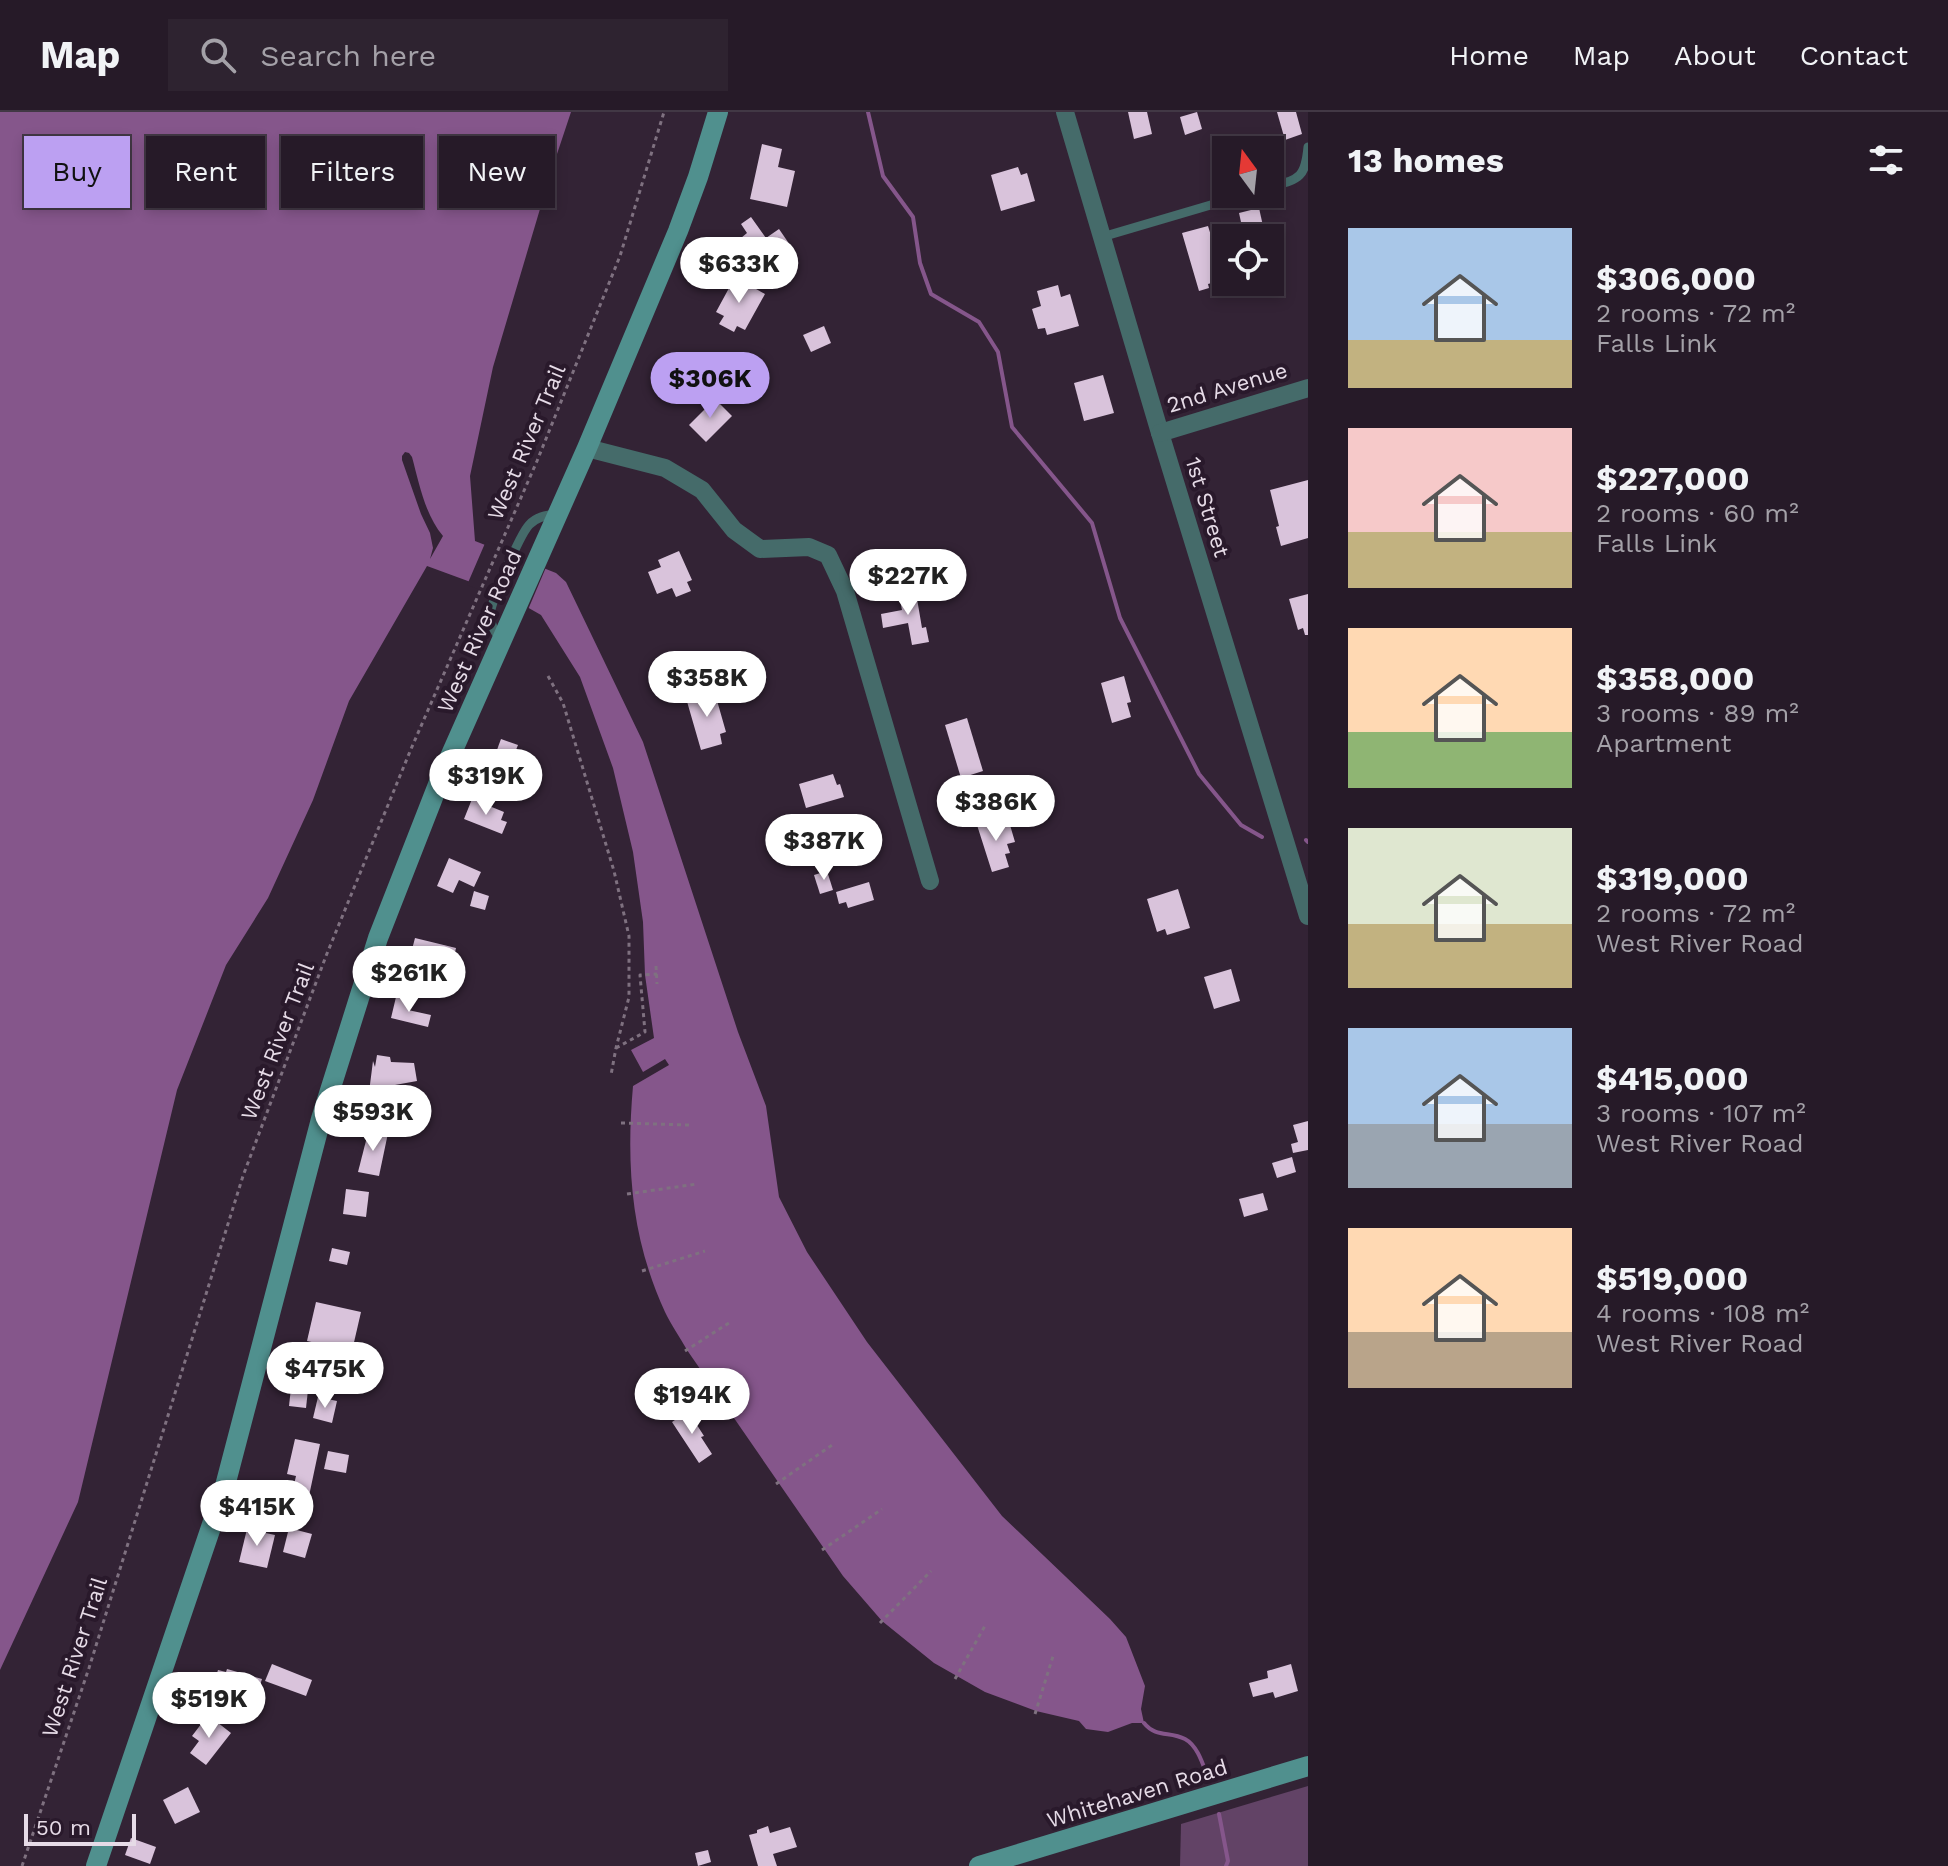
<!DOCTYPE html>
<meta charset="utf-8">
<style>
body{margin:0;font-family:"Work Sans",sans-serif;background:#2e2330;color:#f1f3f6;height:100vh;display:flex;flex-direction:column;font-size:30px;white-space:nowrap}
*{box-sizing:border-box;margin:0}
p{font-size:26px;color:#a4a1a8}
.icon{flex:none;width:44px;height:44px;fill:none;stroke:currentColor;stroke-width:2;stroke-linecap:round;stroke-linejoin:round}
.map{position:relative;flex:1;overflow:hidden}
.side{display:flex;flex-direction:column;background:#261a28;width:640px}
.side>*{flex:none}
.top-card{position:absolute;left:24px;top:24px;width:760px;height:72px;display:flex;gap:16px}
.needle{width:52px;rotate:345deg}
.tools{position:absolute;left:1212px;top:24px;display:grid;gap:16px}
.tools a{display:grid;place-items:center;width:72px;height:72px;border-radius:0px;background:#261a28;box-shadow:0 4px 12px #0003,0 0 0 2px #423845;font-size:40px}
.scale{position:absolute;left:24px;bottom:20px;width:112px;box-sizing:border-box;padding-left:8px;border:4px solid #e6dbe7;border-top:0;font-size:22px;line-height:28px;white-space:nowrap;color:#e6dbe7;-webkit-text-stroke:6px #29192b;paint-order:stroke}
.price{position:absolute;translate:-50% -68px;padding:0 18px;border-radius:28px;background:#fff;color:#222;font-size:26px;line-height:52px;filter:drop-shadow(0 2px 4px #0008)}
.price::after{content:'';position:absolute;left:50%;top:48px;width:24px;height:18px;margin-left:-12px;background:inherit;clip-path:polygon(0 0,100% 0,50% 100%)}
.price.selected{background:#bca0f2;color:#111}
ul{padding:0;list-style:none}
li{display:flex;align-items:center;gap:24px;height:200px;padding:0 40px}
li span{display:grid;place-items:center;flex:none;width:224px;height:160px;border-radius:0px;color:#555}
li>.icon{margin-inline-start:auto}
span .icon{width:96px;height:96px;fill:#fffc;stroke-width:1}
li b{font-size:34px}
h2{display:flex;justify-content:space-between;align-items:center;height:96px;padding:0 40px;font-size:34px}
.chip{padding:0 28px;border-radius:0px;background:#261a28;box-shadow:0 4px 12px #0003,0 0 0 2px #423845;font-size:28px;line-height:72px}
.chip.selected{background:#bca0f2;color:#111}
header{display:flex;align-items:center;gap:48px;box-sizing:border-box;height:112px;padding:0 40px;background:#261a28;border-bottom:2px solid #423845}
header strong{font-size:38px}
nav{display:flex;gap:44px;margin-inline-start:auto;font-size:28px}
.search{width:560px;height:72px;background:#2e2330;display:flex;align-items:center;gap:20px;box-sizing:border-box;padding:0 28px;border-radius:0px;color:#a4a1a8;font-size:30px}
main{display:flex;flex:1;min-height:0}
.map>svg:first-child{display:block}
.green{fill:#624366}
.water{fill:#85568b;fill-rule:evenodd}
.pier{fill:#332335}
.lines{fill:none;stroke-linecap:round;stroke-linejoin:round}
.stream{stroke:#85568b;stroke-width:4}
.building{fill:#d9c3db}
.path{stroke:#7f7180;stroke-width:3;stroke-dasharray:4 4;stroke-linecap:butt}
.lane{stroke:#456b6a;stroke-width:9}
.street{stroke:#456b6a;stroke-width:18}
.secondary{stroke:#50908e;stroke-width:20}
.labels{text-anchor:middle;stroke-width:8;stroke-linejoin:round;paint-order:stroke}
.street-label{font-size:22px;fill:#e6dbe7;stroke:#29192b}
</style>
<header>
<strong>Map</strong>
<div class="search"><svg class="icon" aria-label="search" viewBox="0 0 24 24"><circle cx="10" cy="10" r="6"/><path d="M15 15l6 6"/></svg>Search here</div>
<nav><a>Home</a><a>Map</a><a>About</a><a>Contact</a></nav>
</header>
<main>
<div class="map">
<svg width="1308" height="1754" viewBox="0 0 1308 1754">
<rect width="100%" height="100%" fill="#332335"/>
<!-- green -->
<polygon class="green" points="1308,1674 1308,1754 1180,1754 1181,1712"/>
<!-- water -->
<path class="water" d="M 0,0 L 571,0 L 551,60 L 493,255 L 470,364 L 475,429 L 556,461 L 566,470 L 643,630 L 738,920 L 766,994 L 779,1085 L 807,1140 L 867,1230 L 1002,1404 L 1110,1507 L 1126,1525 L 1145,1574 L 1141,1597 L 1144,1611 L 1132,1611 L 1108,1620 L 1086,1617 L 1079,1609 L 1036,1599 L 985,1580 L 934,1551 L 882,1509 L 843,1464 L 687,1238 C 680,1225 671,1213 665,1200 C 631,1126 626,1054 633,974 L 669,953 L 665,947 L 643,960 L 631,938 L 654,926 L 645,863 L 643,810 L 633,740 L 613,656 L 580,565 L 541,503 L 506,483 L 427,454 L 349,589 L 313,688 L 268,786 L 226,853 L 177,978 L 78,1390 L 0,1558 ZM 405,340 L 409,341 L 412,345 C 419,371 425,403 443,424 L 430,447 L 433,436 L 430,421 L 421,402 L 402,348 L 402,344 Z"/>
<!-- pier -->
<polygon class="pier" points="486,429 547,453 527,500 504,487 467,473"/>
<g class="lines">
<!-- stream -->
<g class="stream">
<polyline points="868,0 883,64 913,105 920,151 931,182 979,210 998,240 1012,315 1092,411 1120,506 1199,662 1241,713 1262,725"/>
<polyline points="1306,728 1308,730"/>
<path d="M 1144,1611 C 1156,1626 1170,1619 1185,1627 C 1198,1634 1203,1653 1208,1666"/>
<polyline points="1219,1702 1228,1749 1226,1754"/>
</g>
</g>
<!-- building -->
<g class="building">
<polygon points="1128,0 1147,0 1152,22 1134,27"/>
<polygon points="1197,0 1202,17 1185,23 1180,5"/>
<polygon points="1277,0 1296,0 1302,22 1285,28"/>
<polygon points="762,32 782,37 778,55 795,59 787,95 750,87"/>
<polygon points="1018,55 1021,63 1027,61 1035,89 1001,99 991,63"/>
<polygon points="1259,96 1263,114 1243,119 1239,101"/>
<polygon points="751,105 766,126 779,117 790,133 778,141 772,134 749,150 740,138 746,134 741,126 747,121 741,112"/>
<polygon points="1208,114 1213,130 1224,127 1226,134 1226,167 1208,172 1209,176 1199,179 1182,121"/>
<polygon points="735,165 765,182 745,218 737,214 734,220 719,212 724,204 716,200"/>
<polygon points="1058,173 1061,185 1070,182 1079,214 1047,223 1045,216 1038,217 1032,197 1041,194 1037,179"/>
<polygon points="824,214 831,231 811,240 803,223"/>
<polygon points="1103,263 1114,301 1084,309 1074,271"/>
<polygon points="715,287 732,304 706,330 689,313"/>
<polygon points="1308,368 1308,426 1281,434 1276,415 1279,414 1270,378"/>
<polygon points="679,439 692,468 687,470 691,479 676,485 672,476 657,482 648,460 661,455 658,448"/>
<polygon points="915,475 922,516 926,515 929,530 912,533 908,511 883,516 881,502 902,498 898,478"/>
<polygon points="1308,482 1308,523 1305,523 1303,516 1298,518 1289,487"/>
<polygon points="1124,564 1131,590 1127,591 1131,605 1112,611 1101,571"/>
<polygon points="714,578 726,620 720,622 722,632 701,638 686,586"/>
<polygon points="967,606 983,659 961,666 945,613"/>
<polygon points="501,627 518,633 507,660 491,654"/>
<polygon points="833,662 837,673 840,672 844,685 806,696 799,672"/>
<polygon points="1027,674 1032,691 1008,698 1003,681"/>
<polygon points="472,687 504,700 501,708 507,710 502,722 464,707"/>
<polygon points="1000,707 1003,715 1010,713 1015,730 1007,732 1010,741 1005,742 1009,755 992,760 977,713"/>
<polygon points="449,746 481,760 474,775 459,768 453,781 437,774"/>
<polygon points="827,759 833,778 820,782 814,763"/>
<polygon points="869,770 874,788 848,796 846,790 839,792 836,780"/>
<polygon points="1178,777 1190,816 1167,823 1165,817 1157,820 1147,787"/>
<polygon points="474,779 489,784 485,798 470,794"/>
<polygon points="415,826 456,836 448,871 430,867 432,859 408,853"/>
<polygon points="1231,857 1240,889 1214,897 1204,865"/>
<polygon points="396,885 410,888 408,898 431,903 428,915 391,906"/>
<polygon points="377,943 390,945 391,950 414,951 417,969 395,973 403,974 401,988 389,987 387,999 367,996 373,949 375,955"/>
<polygon points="1308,1009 1308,1038 1293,1041 1291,1032 1298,1030 1293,1013"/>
<polygon points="369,1017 388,1021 379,1064 358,1060"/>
<polygon points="1292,1045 1296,1060 1277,1066 1272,1051"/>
<polygon points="346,1077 369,1080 366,1105 343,1102"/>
<polygon points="1263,1081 1268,1098 1244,1105 1239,1087"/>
<polygon points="332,1136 350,1140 347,1153 329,1149"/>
<polygon points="316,1190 361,1200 352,1239 307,1229"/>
<polygon points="293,1258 310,1260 306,1296 289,1294"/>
<polygon points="318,1285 337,1289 332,1311 313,1306"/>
<polygon points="688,1299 704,1324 701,1325 712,1342 699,1351 672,1310"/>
<polygon points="295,1327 320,1332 309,1384 292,1381 296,1364 287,1362"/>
<polygon points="328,1339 349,1343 346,1361 324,1357"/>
<polygon points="289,1416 312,1422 305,1446 283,1440"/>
<polygon points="247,1417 275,1423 267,1456 239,1450"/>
<polygon points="272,1552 312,1568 306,1584 265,1569"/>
<polygon points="1291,1552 1298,1579 1275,1586 1273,1580 1253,1585 1249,1571 1268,1566 1267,1559"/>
<polygon points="227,1557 262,1567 256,1585 237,1579 233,1593 205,1585 211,1566 215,1567 218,1558 226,1560"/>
<polygon points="208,1603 231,1621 206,1653 190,1641 199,1629 192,1624"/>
<polygon points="188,1675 200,1700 175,1712 163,1688"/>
<polygon points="768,1714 770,1721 790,1715 797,1735 773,1742 777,1754 758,1754 749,1723 757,1721 757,1718"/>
<polygon points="131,1726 156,1735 150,1752 125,1743"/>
<polygon points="708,1738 711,1750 698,1754 695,1741"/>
</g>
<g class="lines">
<!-- path -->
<g class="path">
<polyline points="548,564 563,591 614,759 629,824 629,885 616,936 611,963"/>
<polyline points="656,854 657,872"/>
<polyline points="616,936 645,920 640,863 657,862"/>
<polyline points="621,1011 689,1013"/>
<polyline points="627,1082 697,1072"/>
<polyline points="642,1159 705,1139"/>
<polyline points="685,1239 732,1209"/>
<polyline points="776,1372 835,1331"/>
<polyline points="822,1438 882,1397"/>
<polyline points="880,1511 931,1459"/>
<polyline points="955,1567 986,1512"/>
<polyline points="1035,1602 1054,1541"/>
<polyline points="22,1754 89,1556 243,1064 326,844 411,637 537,349 620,144 664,0"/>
</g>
<!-- lane -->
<g class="lane">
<path d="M 1270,75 C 1299,67 1305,67 1308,35"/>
<polyline points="1102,125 1248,82"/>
<path d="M 500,527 C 495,520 491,514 490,505 C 489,493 520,423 529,413 C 536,405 546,403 557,402"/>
</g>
<!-- street -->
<g class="street">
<polyline points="1065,0 1160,321 1308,804"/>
<polyline points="1160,321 1308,276"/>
<polyline points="587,336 665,356 702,378 734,418 760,437 809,435 828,443 845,479 930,769"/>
</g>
<!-- secondary -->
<g class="secondary">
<polyline points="96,1754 225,1374 321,1007 378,826 441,665 587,336 678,119 698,65 718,0"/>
<polyline points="979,1754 1308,1654"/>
</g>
</g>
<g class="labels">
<!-- street labels -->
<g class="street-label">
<text transform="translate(1227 275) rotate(-17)" y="8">2nd Avenue</text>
<text transform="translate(526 330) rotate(-67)" y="8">West River Trail</text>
<text transform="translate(1208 395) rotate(73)" y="8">1st Street</text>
<text transform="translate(479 519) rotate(-66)" y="8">West River Road</text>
<text transform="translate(277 929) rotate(-69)" y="8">West River Trail</text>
<text transform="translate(74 1545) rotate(-72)" y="8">West River Trail</text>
<text transform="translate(1137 1681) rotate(-17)" y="8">Whitehaven Road</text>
</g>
</g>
</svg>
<div class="tools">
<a><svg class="needle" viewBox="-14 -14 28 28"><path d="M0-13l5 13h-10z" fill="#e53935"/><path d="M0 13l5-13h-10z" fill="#a4a1a8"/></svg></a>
<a><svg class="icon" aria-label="locate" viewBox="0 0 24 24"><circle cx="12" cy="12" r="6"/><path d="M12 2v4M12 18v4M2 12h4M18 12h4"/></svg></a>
</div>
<div class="scale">50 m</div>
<b class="price" style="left:739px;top:193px">$633K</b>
<b class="price selected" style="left:710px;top:308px">$306K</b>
<b class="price" style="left:908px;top:505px">$227K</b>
<b class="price" style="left:707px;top:607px">$358K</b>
<b class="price" style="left:486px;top:705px">$319K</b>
<b class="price" style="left:996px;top:731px">$386K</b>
<b class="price" style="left:824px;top:770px">$387K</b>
<b class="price" style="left:409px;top:902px">$261K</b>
<b class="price" style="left:373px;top:1041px">$593K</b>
<b class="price" style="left:325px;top:1298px">$475K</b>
<b class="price" style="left:692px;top:1324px">$194K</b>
<b class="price" style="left:257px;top:1436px">$415K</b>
<b class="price" style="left:209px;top:1628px">$519K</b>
<div class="top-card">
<a class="chip selected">Buy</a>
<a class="chip">Rent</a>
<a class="chip">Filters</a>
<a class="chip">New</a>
</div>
</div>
<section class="side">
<h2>13 homes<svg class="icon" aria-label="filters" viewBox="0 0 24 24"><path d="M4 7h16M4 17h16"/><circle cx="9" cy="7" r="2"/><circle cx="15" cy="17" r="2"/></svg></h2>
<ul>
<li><span style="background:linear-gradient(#a9c7e8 70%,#c2b280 0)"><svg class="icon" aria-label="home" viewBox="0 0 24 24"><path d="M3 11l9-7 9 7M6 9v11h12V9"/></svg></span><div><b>$306,000</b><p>2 rooms · 72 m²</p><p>Falls Link</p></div></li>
<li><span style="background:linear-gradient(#f6c9c9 65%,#c2b280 0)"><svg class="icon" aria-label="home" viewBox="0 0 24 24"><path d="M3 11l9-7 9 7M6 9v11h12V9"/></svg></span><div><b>$227,000</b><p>2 rooms · 60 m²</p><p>Falls Link</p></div></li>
<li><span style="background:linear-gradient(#ffd9b3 65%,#8fb573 0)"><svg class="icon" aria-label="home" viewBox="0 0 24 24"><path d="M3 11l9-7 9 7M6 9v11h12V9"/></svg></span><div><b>$358,000</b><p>3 rooms · 89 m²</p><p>Apartment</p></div></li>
<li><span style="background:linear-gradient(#dfe7d0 60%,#c2b280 0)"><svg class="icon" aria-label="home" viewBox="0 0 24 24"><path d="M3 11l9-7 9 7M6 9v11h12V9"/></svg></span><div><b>$319,000</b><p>2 rooms · 72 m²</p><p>West River Road</p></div></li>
<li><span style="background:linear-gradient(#a9c7e8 60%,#9aa5b1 0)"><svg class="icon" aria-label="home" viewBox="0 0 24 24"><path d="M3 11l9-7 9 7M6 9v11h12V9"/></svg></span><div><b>$415,000</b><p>3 rooms · 107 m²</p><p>West River Road</p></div></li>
<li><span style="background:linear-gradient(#ffd9b3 65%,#b9a48a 0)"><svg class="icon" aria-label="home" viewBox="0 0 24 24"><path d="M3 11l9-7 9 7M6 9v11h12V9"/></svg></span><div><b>$519,000</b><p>4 rooms · 108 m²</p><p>West River Road</p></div></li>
</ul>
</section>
</main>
